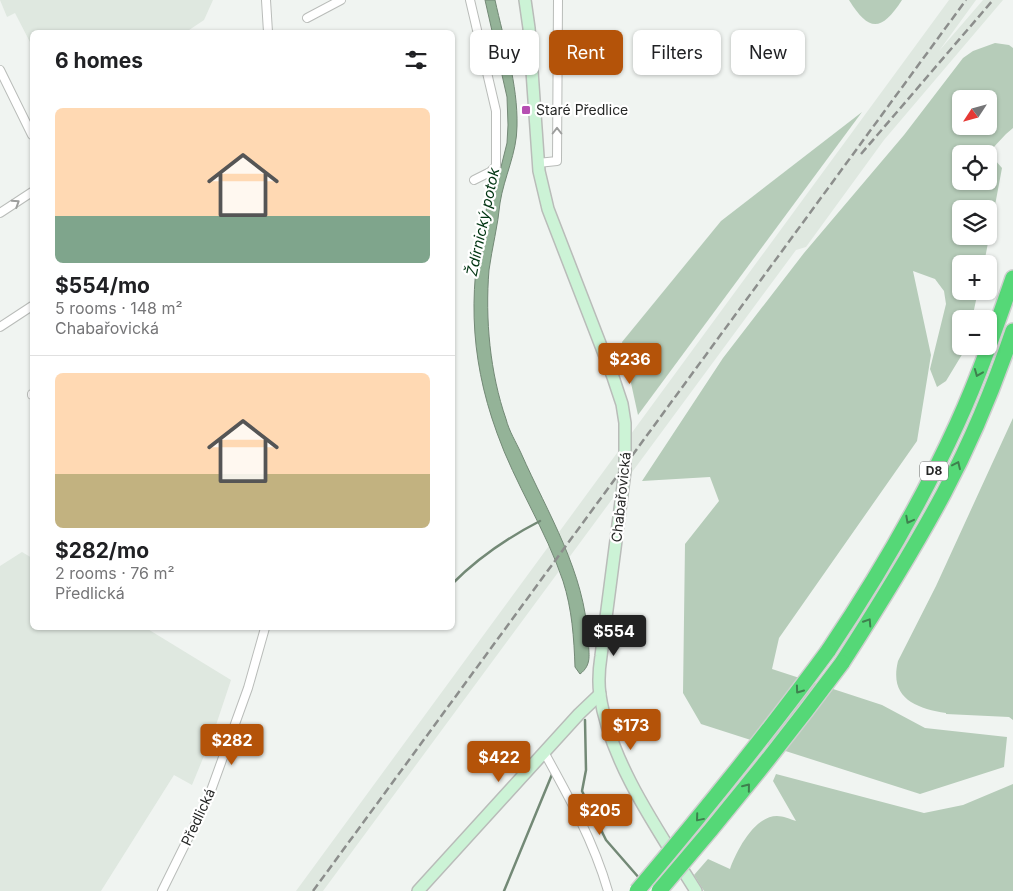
<!DOCTYPE html>
<meta charset="utf-8">
<style>
body{margin:0;font-family:Inter,sans-serif;background:#f6f6f6;color:#202124;height:100vh;display:flex;flex-direction:column;font-size:19px;white-space:nowrap}
*{box-sizing:border-box;margin:0}
p{font-size:16px;color:#757577}
.icon{flex:none;width:28px;height:28px;fill:none;stroke:currentColor;stroke-width:2;stroke-linecap:round;stroke-linejoin:round}
.map{position:relative;flex:1;overflow:hidden}
.details{position:absolute;left:30px;top:30px;width:425px;height:600px;display:flex;flex-direction:column;background:#fff;border-radius:8px;box-shadow:0 1px 4px #0004}
.details>*{flex:none}
.guide{position:absolute;left:470px;top:30px;width:468px;height:45px;display:flex;gap:10px}
.needle{width:32px;rotate:234deg}
.fabs{position:absolute;left:952px;top:90px;display:grid;gap:10px}
.fabs a{display:grid;place-items:center;width:45px;height:45px;border-radius:8px;background:#fff;box-shadow:0 1px 4px #0004;font-size:25px}
.price{position:absolute;translate:-50% -42px;padding:0 11px;border-radius:5px;background:#b45309;color:#fff;font-size:16px;line-height:32px;filter:drop-shadow(0 1px 2px #0008)}
.price::after{content:'';position:absolute;left:50%;top:30px;width:15px;height:11px;margin-left:-8px;background:inherit;clip-path:polygon(0 0,100% 0,50% 100%)}
.price.on{background:#222;color:#fff}
ul{padding:0;list-style:none}
li{display:grid;align-content:center;gap:10px;height:265px;padding:0 25px}
li+li{border-top:1px solid #e0e0e0}
li span{display:grid;place-items:center;height:155px;border-radius:8px;color:#555}
li>.icon{margin-inline-start:auto}
span .icon{width:90px;height:90px;fill:#fffc;stroke-width:1}
li b{font-size:21px}
h2{display:flex;justify-content:space-between;align-items:center;height:60px;padding:0 25px;font-size:21px}
.tag{padding:0 18px;border-radius:8px;background:#fff;box-shadow:0 1px 4px #0004;font-size:18px;line-height:45px}
.tag.on{background:#b45309;color:#fff}
.map>svg:first-child{display:block}
.built{fill:#dfe8e0}
.green{fill:#b6ccb9;fill-rule:evenodd}
.water{fill:#94b398;stroke:#738976}
.lines{fill:none;stroke-linecap:round;stroke-linejoin:round}
.stream{stroke:#738976;stroke-width:2.5}
.street-casing{stroke:#b9bcb9;stroke-width:10}
.secondary-casing{stroke:#b9bcb9;stroke-width:14}
.highway-casing{stroke:#cfcfcf;stroke-width:18}
.street{stroke:#fff;stroke-width:8}
.secondary{stroke:#ccf3d6;stroke-width:11}
.highway{stroke:#55d877;stroke-width:15}
.rail{stroke:#8c8e8c;stroke-width:2.5;stroke-dasharray:8 4;stroke-linecap:butt}
.highway-bridge-casing{stroke:#cfcfcf;stroke-width:18;stroke-linecap:butt}
.highway-bridge{stroke:#55d877;stroke-width:15}
.oneway{stroke:#9d9e9d}
.oneway2{stroke:#3e804e}
.poi-dot{fill:#b64eb2;stroke:#fff;stroke-width:2}
.labels{text-anchor:middle;stroke-width:4.5;stroke-linejoin:round;paint-order:stroke}
.shield{fill:#fff;stroke:#676867;stroke-width:1}
.shield-label{font-size:12px;font-weight:bold;fill:#262726}
.poi-label{font-size:14px;fill:#262726;stroke:#fff;text-anchor:start}
.street-label{font-size:14px;fill:#262726;stroke:#fff}
.water-label{font-size:15px;font-style:italic;fill:#003512;stroke:#fff}
</style>
<div class="map">
<svg width="1013" height="891" viewBox="0 0 1013 891">
<rect width="100%" height="100%" fill="#f0f4f1"/>
<!-- built -->
<g class="built">
<polygon points="0,0 213,0 204,20 186,32 32,32 32,46 15,13 7,17"/>
<polygon points="949,0 976,0 939,51 983,0 1003,0 884,140 806,247 796,250 323,891 296,891"/>
<polygon points="22,552 32,558 32,628 146,628 231,680 213,734 192,785 174,775 101,891 0,891 0,566"/>
</g>
<!-- green -->
<g class="green">
<path d="M 849,0 L 902,0 C 881,32 869,32 849,0 Z"/>
<path d="M 995,43 L 1009,45 L 1013,48 L 1013,128 L 1006,134 L 991,150 L 995,160 L 1002,168 L 984,264 L 961,264 L 961,291 L 978,291 L 972,319 L 961,319 L 961,346 L 966,346 L 966,348 L 946,381 L 937,387 L 930,369 L 946,304 L 944,291 L 935,279 L 913,271 L 931,355 L 917,441 L 779,638 L 772,669 L 882,705 L 925,728 L 1007,737 L 1004,767 L 920,794 L 701,724 L 683,693 L 685,544 L 719,501 L 710,477 L 642,481 L 723,358 L 804,253 L 904,135 L 963,58 L 973,51 ZM 961,99 L 989,99 L 989,126 L 961,126 ZM 961,154 L 989,154 L 989,181 L 961,181 ZM 961,209 L 989,209 L 989,236 L 961,236 Z"/>
<polygon points="862,112 638,415 622,342 721,221"/>
<path d="M 1013,418 L 1013,720 L 1009,717 L 946,714 L 946,713 C 915,708 889,698 898,661 L 936,586 Z"/>
<path d="M 776,774 L 924,813 L 963,805 L 1013,784 L 1013,891 L 704,891 L 694,875 L 708,859 L 730,869 C 736,852 754,816 777,816 C 783,816 790,819 796,821 L 773,781 Z"/>
</g>
<!-- water -->
<path class="water" d="M 485,0 L 495,0 C 504,41 518,84 517,126 C 517,153 504,177 500,203 C 498,225 492,248 489,270 C 485,319 490,373 506,419 C 509,431 516,442 521,453 C 548,514 585,572 588,640 C 589,654 592,665 580,674 L 575,667 C 574,638 572,609 563,581 C 546,530 515,484 497,433 C 468,353 468,283 488,202 L 492,203 L 507,143 L 508,125 L 507,97 Z"/>
<g class="lines">
<!-- stream -->
<g class="stream">
<path d="M 452,584 C 478,558 507,538 540,521"/>
<polyline points="585,720 586,770 582,791 606,840 640,879"/>
<polyline points="504,891 553,772"/>
</g>
<!-- street casing -->
<g class="street-casing">
<g id="street">
<polyline points="266,0 268,32"/>
<polyline points="470,0 496,111 496,166 490,172 474,180"/>
<polyline points="307,18 341,0"/>
<polyline points="0,70 32,135"/>
<polyline points="538,163 557,161 558,0"/>
<polyline points="0,213 32,192"/>
<polyline points="0,327 32,306"/>
<polyline points="32,395 32,394"/>
<path d="M 544,752 C 569,797 594,842 608,891"/>
<polyline points="162,891 209,796 248,688 265,628"/>
</g>
</g>
<!-- secondary casing -->
<g class="secondary-casing">
<g id="secondary">
<path d="M 525,0 L 529,28 L 539,171 L 548,209 L 613,377 L 622,404 L 625,423 L 625,471 L 601,656 C 599,669 598,682 600,695 C 610,763 660,833 696,891"/>
<polyline points="418,891 579,714 600,694"/>
</g>
</g>
<!-- highway casing -->
<g class="highway-casing">
<g id="highway">
<path d="M 828,651 C 877,578 921,503 957,424 C 979,376 996,327 1013,278"/>
<path d="M 842,663 C 878,607 913,551 944,493 C 970,444 995,384 1013,331"/>
</g>
</g>
<!-- street -->
<use href="#street" class="street"/>
<!-- secondary -->
<use href="#secondary" class="secondary"/>
<!-- highway -->
<use href="#highway" class="highway"/>
<!-- rail -->
<g class="rail">
<polyline points="861,154 993,0"/>
<polyline points="313,891 966,0"/>
</g>
<!-- highway-bridge casing -->
<g class="highway-bridge-casing">
<g id="highway-bridge">
<path d="M 637,891 C 703,813 767,734 828,651"/>
<path d="M 659,891 C 723,817 784,741 842,663"/>
</g>
</g>
<!-- highway-bridge -->
<use href="#highway-bridge" class="highway-bridge"/>
</g>
<!-- one-way arrows -->
<defs><path id="oneway-chevron" d="M-2-3.5L2.5 0L-2 3.5" fill="none" stroke-width="1.6" stroke-linecap="round" stroke-linejoin="round" transform="scale(1.25)"/></defs>
<g class="oneway">
<use href="#oneway-chevron" transform="translate(557 131) rotate(-90)"/>
<use href="#oneway-chevron" transform="translate(16 203) rotate(-33)"/>
</g>
<g class="oneway2">
<use href="#oneway-chevron" transform="translate(978 373) rotate(112)"/>
<use href="#oneway-chevron" transform="translate(957 465) rotate(-65)"/>
<use href="#oneway-chevron" transform="translate(909 520) rotate(118)"/>
<use href="#oneway-chevron" transform="translate(868 622) rotate(-57)"/>
<use href="#oneway-chevron" transform="translate(799 690) rotate(126)"/>
<use href="#oneway-chevron" transform="translate(747 787) rotate(-51)"/>
<use href="#oneway-chevron" transform="translate(699 818) rotate(130)"/>
</g>
<!-- markers -->
<rect class="poi-dot" x="521" y="105" width="10" height="10" rx="2.5"/>
<g class="labels">
<!-- shield labels -->
<rect class="shield" x="920" y="461.5" width="28" height="19" rx="4"/>
<g class="shield-label">
<text x="934" y="475">D8</text>
</g>
<!-- poi labels -->
<g class="poi-label">
<text x="536" y="115">Staré Předlice</text>
</g>
<!-- street labels -->
<g class="street-label">
<text transform="translate(621 497) rotate(-84)" y="5">Chabařovická</text>
<text transform="translate(198 817) rotate(-65)" y="5">Předlická</text>
</g>
<!-- water labels -->
<g class="water-label">
<text transform="translate(483 222) rotate(-78)" y="5">Ždírnický potok</text>
</g>
</g>
</svg>
<div class="fabs">
<a><svg class="needle" viewBox="-14 -14 28 28"><path d="M0-13l5 13h-10z" fill="#e53935"/><path d="M0 13l5-13h-10z" fill="#757577"/></svg></a>
<a><svg class="icon" aria-label="locate" viewBox="0 0 24 24"><circle cx="12" cy="12" r="6"/><path d="M12 2v4M12 18v4M2 12h4M18 12h4"/></svg></a>
<a><svg class="icon" aria-label="layers" viewBox="0 0 24 24"><path d="M12 4l9 5-9 5-9-5zM3 14l9 5 9-5"/></svg></a>
<a>+</a>
<a>−</a>
</div>
<b class="price" style="left:630px;top:385px">$236</b>
<b class="price on" style="left:614px;top:657px">$554</b>
<b class="price" style="left:631px;top:751px">$173</b>
<b class="price" style="left:232px;top:766px">$282</b>
<b class="price" style="left:499px;top:783px">$422</b>
<b class="price" style="left:600px;top:836px">$205</b>
<div class="guide">
<a class="tag">Buy</a>
<a class="tag on">Rent</a>
<a class="tag">Filters</a>
<a class="tag">New</a>
</div>
<section class="details">
<h2>6 homes<svg class="icon" aria-label="filters" viewBox="0 0 24 24"><path d="M4 7h16M4 17h16"/><circle cx="9" cy="7" r="2"/><circle cx="15" cy="17" r="2"/></svg></h2>
<ul>
<li><span style="background:linear-gradient(#ffd9b3 70%,#7fa58c 0)"><svg class="icon" aria-label="home" viewBox="0 0 24 24"><path d="M3 11l9-7 9 7M6 9v11h12V9"/></svg></span><div><b>$554/mo</b><p>5 rooms · 148 m²</p><p>Chabařovická</p></div></li>
<li><span style="background:linear-gradient(#ffd9b3 65%,#c2b280 0)"><svg class="icon" aria-label="home" viewBox="0 0 24 24"><path d="M3 11l9-7 9 7M6 9v11h12V9"/></svg></span><div><b>$282/mo</b><p>2 rooms · 76 m²</p><p>Předlická</p></div></li>
</ul>
</section>
</div>
